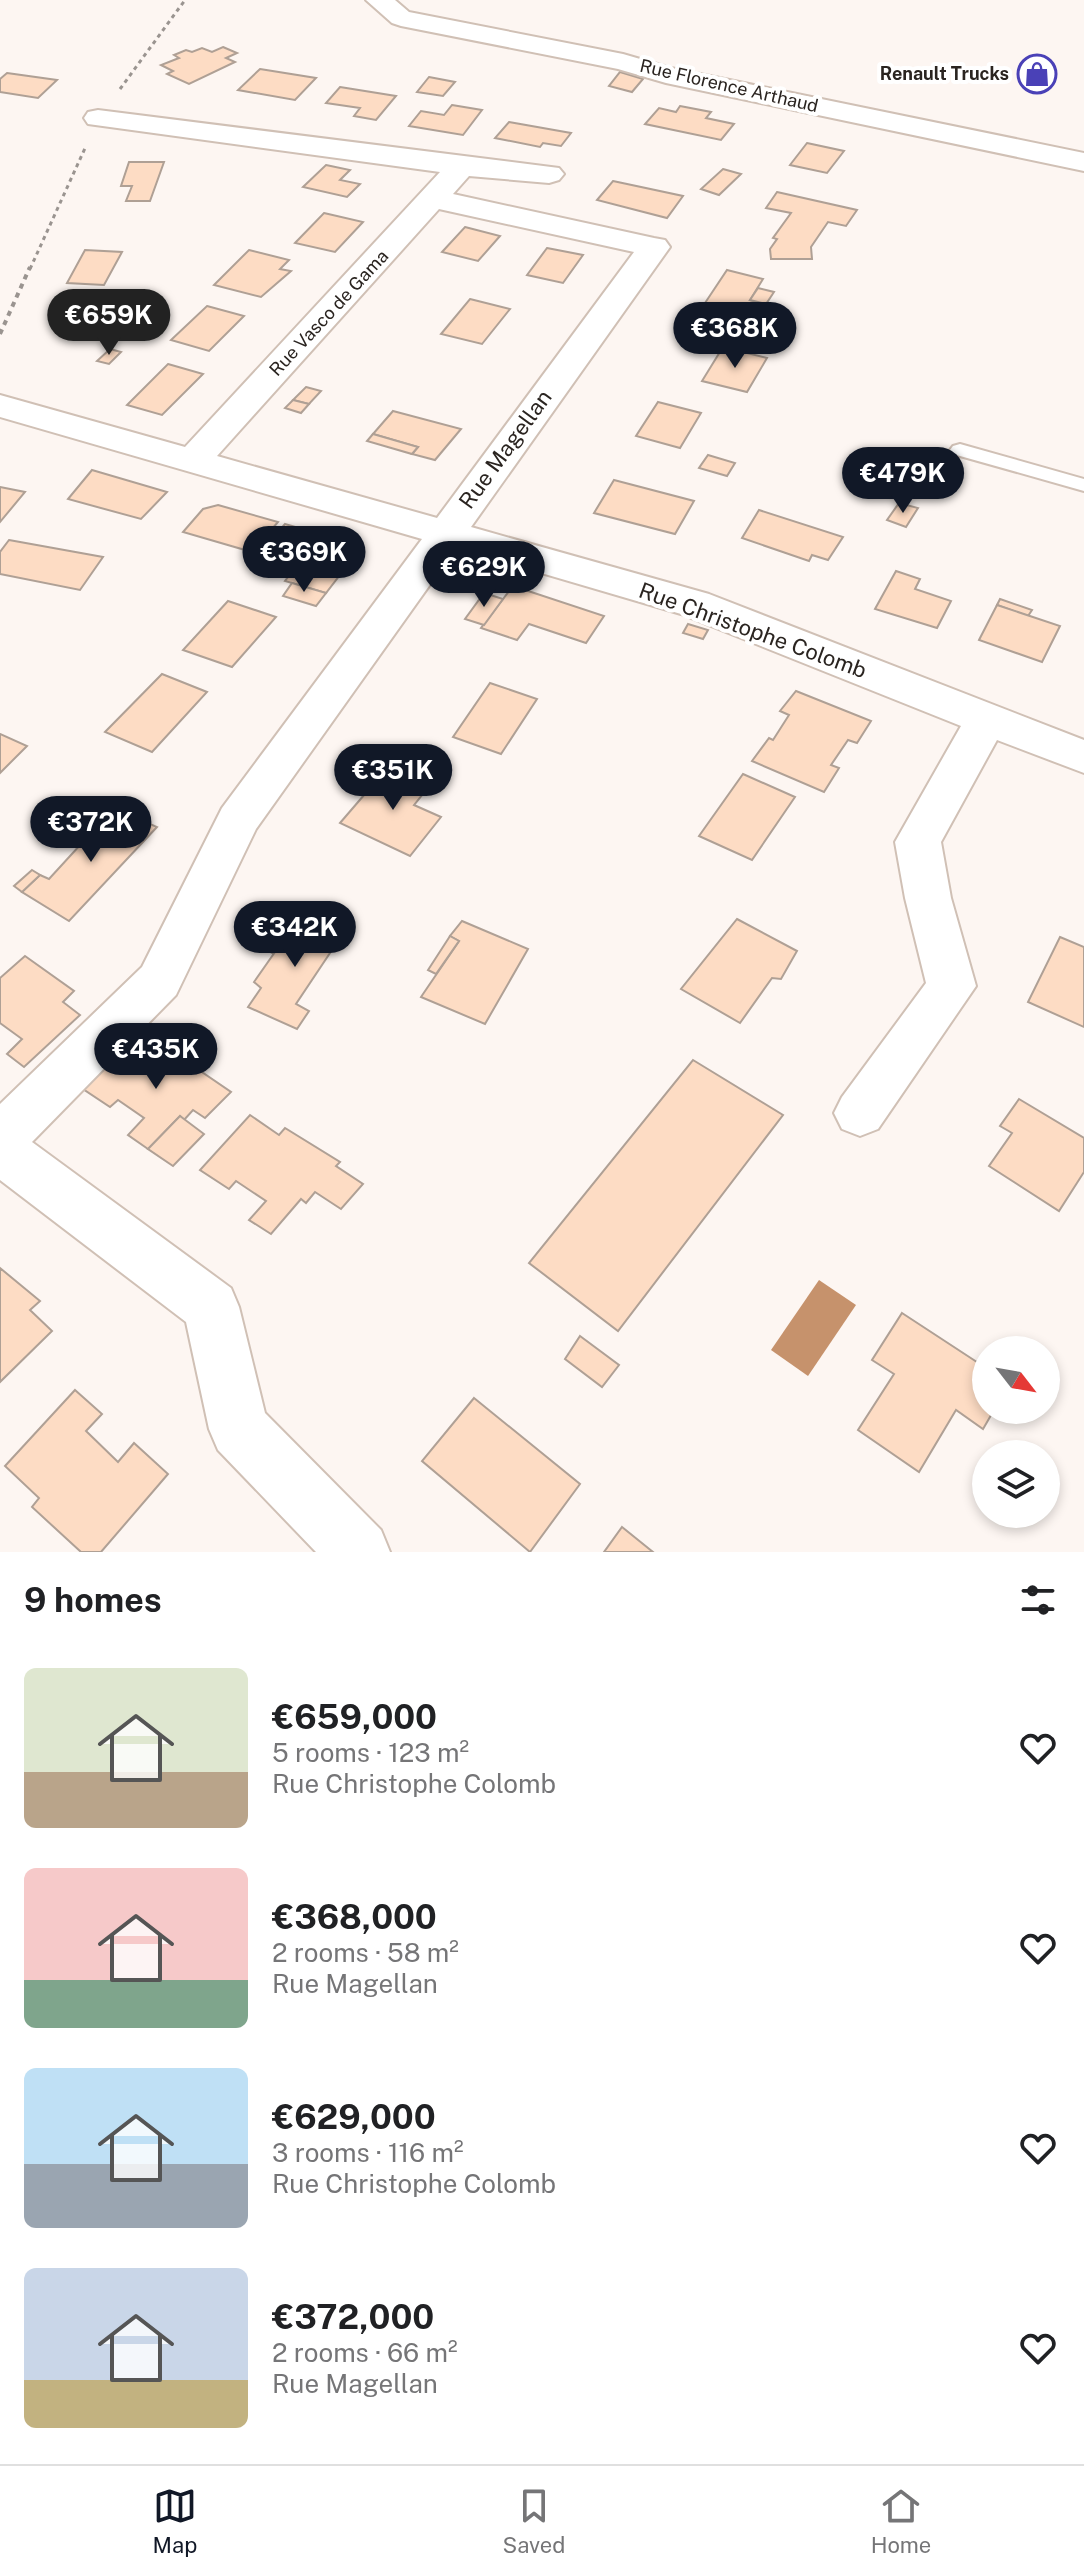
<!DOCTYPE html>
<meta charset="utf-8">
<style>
body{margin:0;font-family:"Public Sans",sans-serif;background:#f2f2f2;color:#202124;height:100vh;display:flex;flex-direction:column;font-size:30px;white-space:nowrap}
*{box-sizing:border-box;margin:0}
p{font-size:26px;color:#757577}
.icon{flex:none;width:44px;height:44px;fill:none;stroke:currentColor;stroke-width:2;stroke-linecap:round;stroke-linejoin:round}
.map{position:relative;height:1552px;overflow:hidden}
.drawer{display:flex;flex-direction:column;background:#fff;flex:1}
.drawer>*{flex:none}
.needle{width:52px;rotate:121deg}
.buttons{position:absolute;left:972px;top:1336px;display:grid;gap:16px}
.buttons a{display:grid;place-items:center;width:88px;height:88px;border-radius:50%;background:#fff;box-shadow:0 4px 12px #0003;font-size:40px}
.price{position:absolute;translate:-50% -68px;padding:0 18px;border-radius:28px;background:#111827;color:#fff;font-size:26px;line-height:52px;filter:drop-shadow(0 2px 4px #0008)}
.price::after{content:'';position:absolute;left:50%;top:48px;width:24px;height:18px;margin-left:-12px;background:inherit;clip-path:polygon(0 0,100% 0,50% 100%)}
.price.selected{background:#222;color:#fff}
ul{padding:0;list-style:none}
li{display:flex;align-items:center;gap:24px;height:200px;padding:0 24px}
li span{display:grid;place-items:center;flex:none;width:224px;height:160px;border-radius:12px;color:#555}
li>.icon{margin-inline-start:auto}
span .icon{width:96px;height:96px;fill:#fffc;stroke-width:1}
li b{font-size:34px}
h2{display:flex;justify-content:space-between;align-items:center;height:96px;padding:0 24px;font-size:34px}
.dock{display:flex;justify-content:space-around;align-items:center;height:112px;border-top:2px solid #e0e0e0;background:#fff;font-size:22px;color:#757577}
.dock a{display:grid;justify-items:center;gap:4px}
.dock .selected{color:#111827}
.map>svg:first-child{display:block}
.water{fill:#c6926c}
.building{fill:#fddcc4;stroke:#afa095;stroke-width:2}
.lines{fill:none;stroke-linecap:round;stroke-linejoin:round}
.service-casing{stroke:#d0c0b5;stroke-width:4}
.minor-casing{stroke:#d0c0b5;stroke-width:4}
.path-far1{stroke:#9a9490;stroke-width:3;stroke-dasharray:4 4;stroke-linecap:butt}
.path{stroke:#9a9490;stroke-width:4;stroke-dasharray:5 5;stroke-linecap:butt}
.service{fill:#fff;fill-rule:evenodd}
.minor{fill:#fff;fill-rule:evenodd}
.labels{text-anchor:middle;stroke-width:8;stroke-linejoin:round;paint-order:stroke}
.far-poi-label{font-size:18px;font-weight:bold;fill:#2a2420;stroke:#fff;text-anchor:end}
.far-street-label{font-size:18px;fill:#2a2420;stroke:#fff}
.street-label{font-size:22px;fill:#2a2420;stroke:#fff}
</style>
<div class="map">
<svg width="1084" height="1552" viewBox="0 0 1084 1552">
<rect width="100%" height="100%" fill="#fdf6f2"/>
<!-- water -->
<polygon class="water" points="819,1280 856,1305 808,1376 771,1350"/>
<!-- building -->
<g class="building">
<polygon points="223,47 237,53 226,58 235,62 189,84 167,74 173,71 161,65 179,58 174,55 186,50 192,52 202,48 212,52"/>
<polygon points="260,69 316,78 295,100 238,90"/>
<polygon points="620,72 643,79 632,92 609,86"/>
<polygon points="7,73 57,80 38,98 0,92 0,79"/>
<polygon points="429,77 455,82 443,96 417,92"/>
<polygon points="340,87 396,96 376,120 354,116 360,108 326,103"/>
<polygon points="452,105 482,110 463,135 409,126 421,111 444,115"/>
<polygon points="680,106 711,112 706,118 734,124 721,140 645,124 659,108 676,112"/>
<polygon points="509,122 571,133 561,146 543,143 540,147 495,138"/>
<polygon points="807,143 844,151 827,173 790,165"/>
<polygon points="129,162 164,162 150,201 126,201 132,186 121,186"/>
<polygon points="326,165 350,170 340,180 360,184 347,197 303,187"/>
<polygon points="723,169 741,174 719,195 701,189"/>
<polygon points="613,181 683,196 667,218 597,200"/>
<polygon points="777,192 857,210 846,226 828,222 811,247 812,259 771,259 770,249 777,239 773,238 791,213 766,208"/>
<polygon points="324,213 363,222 335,252 295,243"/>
<polygon points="465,227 500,236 478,261 442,252"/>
<polygon points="547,248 583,255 563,283 527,275"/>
<polygon points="85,250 122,252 104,285 67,283"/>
<polygon points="249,250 289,260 280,269 291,271 261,297 214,285"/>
<polygon points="727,270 763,279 750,300 766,304 756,318 703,306"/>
<polygon points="758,288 774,292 766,304 750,300"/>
<polygon points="470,299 510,309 482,344 441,334"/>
<polygon points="207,306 244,316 209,351 171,340"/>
<polygon points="723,347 767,358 747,392 702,381"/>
<polygon points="110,349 121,352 109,364 97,361"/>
<polygon points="168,364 203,374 162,415 127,405"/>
<polygon points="306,387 321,391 309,404 293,400"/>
<polygon points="293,400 309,404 301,413 285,408"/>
<polygon points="658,402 701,413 680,448 636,436"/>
<polygon points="393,411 461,429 435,460 412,454 418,447 373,434"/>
<polygon points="373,434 418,447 412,454 367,441"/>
<polygon points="708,455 735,463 727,476 699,468"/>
<polygon points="92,470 167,492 141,519 68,499"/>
<polygon points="614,480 694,501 675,534 594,513"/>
<polygon points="0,487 25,492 0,522"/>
<polygon points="899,503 918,508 906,527 887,520"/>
<polygon points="218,505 278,522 252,552 183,532 203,509"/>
<polygon points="759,510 843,537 828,560 812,555 809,561 742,538"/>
<polygon points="285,524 340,540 334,548 356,554 326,593 285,581 305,555 268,544"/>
<polygon points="9,540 103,557 80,590 0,574 0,552"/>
<polygon points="340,540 362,546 356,554 334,548"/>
<polygon points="896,571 920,579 915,589 951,601 937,628 875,609"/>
<polygon points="292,583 326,593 316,606 283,596"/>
<polygon points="513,586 604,616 586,643 529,624 517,640 481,628"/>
<polygon points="484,593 503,599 484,625 465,619"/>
<polygon points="1000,599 1032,610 1028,616 997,605"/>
<polygon points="228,601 276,617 232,667 183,650"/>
<polygon points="997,605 1060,626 1042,662 979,640"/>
<polygon points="688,624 708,630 703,639 683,633"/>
<polygon points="162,674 207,692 152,752 105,732"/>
<polygon points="490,683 537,699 501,754 453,737"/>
<polygon points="796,691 871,721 857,743 848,740 831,765 839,768 824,792 752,761 769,738 773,740 789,715 780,711"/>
<polygon points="0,734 27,746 0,773"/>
<polygon points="389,766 431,784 414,805 441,817 410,856 340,823"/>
<polygon points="743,774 795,797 752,860 699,836"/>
<polygon points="114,808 157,827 69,921 22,892 40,875 49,879"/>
<polygon points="32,870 40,875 22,892 14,886"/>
<polygon points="284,905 303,912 274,954 257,945"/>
<polygon points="303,912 346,929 296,1004 309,1011 297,1029 248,1007 261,988 254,982"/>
<polygon points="737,919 797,951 781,979 772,978 740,1023 681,989"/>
<polygon points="462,921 528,949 485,1024 421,997 459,941 450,936"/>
<polygon points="450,936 459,941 436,974 428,970"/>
<polygon points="1060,937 1084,947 1084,1027 1028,1002"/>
<polygon points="25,956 74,991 63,1002 80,1015 24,1067 7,1054 22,1039 0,1023 0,978"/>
<polygon points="131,1042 163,1064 174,1053 231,1092 205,1118 193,1110 184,1120 180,1116 148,1149 128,1135 144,1118 118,1100 110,1107 83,1089"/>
<polygon points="693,1060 783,1115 618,1331 529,1263"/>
<polygon points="1019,1099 1084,1138 1084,1172 1059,1211 989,1166 1012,1133 1000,1126"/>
<polygon points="250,1115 279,1135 285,1128 340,1162 336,1166 363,1184 341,1209 315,1192 306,1203 301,1199 271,1234 249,1220 266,1201 236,1181 229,1189 200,1170"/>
<polygon points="180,1116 204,1134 173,1166 148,1149"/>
<polygon points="0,1268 40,1301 30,1310 52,1331 0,1382"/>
<polygon points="902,1313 986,1368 986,1410 994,1410 983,1429 956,1410 919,1472 858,1430 894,1374 872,1360"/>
<polygon points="580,1336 619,1365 602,1387 565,1359"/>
<polygon points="75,1390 102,1414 86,1431 118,1462 134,1443 168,1474 101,1552 81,1552 32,1507 39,1498 5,1466"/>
<polygon points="474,1398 580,1484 530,1552 422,1461"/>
<polygon points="622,1527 653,1552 604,1552"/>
</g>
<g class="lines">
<!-- service casing -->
<g class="service-casing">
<polygon id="service" points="960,444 1084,479 1084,491 953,454 950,450 953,446"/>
</g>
<!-- minor casing -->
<g class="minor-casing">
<g id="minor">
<polygon points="366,0 395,0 409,12 623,54 671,68 1084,153 1084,171 666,83 618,69 401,26 392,23"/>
<path d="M 98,110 L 559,168 L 564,174 L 559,180 L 549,183 L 469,176 L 453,194 L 654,238 L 665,240 L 670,247 L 471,527 L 709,594 L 1084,740 L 1084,773 L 997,740 L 941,842 L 951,898 L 976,986 L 878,1129 L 860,1136 L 842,1129 L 834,1113 L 842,1097 L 926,983 L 905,898 L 895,842 L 961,726 L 681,614 L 456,548 L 256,829 L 176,995 L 32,1142 L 231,1288 L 239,1307 L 265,1413 L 381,1530 L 390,1552 L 316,1552 L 218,1450 L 209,1429 L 186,1322 L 0,1180 L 0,1104 L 142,967 L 222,808 L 422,539 L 0,417 L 0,395 L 185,447 L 440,172 L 88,124 L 84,118 L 88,112 ZM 439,209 L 634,252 L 437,518 L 217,456 Z"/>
</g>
</g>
<!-- path-far1 -->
<g class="path-far1">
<polyline points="120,89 185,0"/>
<polyline points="30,269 86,146"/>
</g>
<!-- path -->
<polyline class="path" points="0,334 30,267"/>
<!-- service -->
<use href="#service" class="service"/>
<!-- minor -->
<use href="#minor" class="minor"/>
</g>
<!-- icons -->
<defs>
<g id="shop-ring" transform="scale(2)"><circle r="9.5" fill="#fff" stroke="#4a41b7" stroke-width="1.5"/><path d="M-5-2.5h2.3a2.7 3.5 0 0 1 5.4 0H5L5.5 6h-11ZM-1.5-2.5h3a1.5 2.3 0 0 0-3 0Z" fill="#4a41b7"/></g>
</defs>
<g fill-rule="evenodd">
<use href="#shop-ring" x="1037" y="74"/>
</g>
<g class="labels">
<!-- far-poi labels -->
<g class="far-poi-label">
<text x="1009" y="80">Renault Trucks</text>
</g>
<!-- far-street labels -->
<g class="far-street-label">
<text transform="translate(729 86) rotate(13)" y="6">Rue Florence Arthaud</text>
<text transform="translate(329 313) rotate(-47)" y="6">Rue Vasco de Gama</text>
</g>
<!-- street labels -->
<g class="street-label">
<text transform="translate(505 449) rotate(-54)" y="8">Rue Magellan</text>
<text transform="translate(753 630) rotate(20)" y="8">Rue Christophe Colomb</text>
</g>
</g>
</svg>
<div class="buttons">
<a><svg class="needle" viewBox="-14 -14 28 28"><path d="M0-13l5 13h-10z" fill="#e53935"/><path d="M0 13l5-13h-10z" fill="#757577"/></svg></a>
<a><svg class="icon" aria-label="layers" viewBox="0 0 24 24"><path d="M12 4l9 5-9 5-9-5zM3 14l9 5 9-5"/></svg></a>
</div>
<b class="price selected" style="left:109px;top:357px">€659K</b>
<b class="price" style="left:735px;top:370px">€368K</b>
<b class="price" style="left:903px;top:515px">€479K</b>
<b class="price" style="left:304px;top:594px">€369K</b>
<b class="price" style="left:484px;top:609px">€629K</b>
<b class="price" style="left:393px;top:812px">€351K</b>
<b class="price" style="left:91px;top:864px">€372K</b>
<b class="price" style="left:295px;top:969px">€342K</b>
<b class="price" style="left:156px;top:1091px">€435K</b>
</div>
<section class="drawer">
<h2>9 homes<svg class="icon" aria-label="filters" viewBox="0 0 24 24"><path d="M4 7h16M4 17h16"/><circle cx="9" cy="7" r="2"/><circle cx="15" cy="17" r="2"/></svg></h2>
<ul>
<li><span style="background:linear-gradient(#dfe7d0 65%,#b9a48a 0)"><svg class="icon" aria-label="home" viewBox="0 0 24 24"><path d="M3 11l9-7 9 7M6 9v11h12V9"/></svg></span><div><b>€659,000</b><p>5 rooms · 123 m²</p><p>Rue Christophe Colomb</p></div><svg class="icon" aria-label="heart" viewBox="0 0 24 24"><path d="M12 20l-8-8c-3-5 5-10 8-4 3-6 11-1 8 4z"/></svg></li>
<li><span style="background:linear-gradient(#f6c9c9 70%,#7fa58c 0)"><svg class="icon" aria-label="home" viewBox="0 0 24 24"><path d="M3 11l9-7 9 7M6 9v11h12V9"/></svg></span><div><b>€368,000</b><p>2 rooms · 58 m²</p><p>Rue Magellan</p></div><svg class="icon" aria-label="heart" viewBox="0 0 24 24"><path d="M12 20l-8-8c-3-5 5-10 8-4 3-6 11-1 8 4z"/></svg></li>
<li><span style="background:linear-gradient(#bfe0f5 60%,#9aa5b1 0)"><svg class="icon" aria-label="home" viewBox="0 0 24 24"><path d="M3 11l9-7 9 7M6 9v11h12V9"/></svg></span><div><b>€629,000</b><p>3 rooms · 116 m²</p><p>Rue Christophe Colomb</p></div><svg class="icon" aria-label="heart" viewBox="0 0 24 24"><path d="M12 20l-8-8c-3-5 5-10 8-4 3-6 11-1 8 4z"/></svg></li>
<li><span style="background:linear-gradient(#c9d6e8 70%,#c2b280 0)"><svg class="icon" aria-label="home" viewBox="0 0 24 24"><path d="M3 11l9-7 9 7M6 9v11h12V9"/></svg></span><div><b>€372,000</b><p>2 rooms · 66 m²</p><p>Rue Magellan</p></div><svg class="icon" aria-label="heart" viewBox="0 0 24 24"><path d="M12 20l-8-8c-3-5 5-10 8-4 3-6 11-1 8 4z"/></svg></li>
</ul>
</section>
<nav class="dock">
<a class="selected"><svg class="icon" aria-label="map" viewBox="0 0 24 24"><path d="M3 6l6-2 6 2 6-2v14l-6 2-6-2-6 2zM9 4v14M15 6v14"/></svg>Map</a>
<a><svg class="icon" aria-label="saved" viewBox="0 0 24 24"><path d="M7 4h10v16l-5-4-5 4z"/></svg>Saved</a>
<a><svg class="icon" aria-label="home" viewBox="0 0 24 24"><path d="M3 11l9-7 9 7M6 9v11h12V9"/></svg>Home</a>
</nav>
